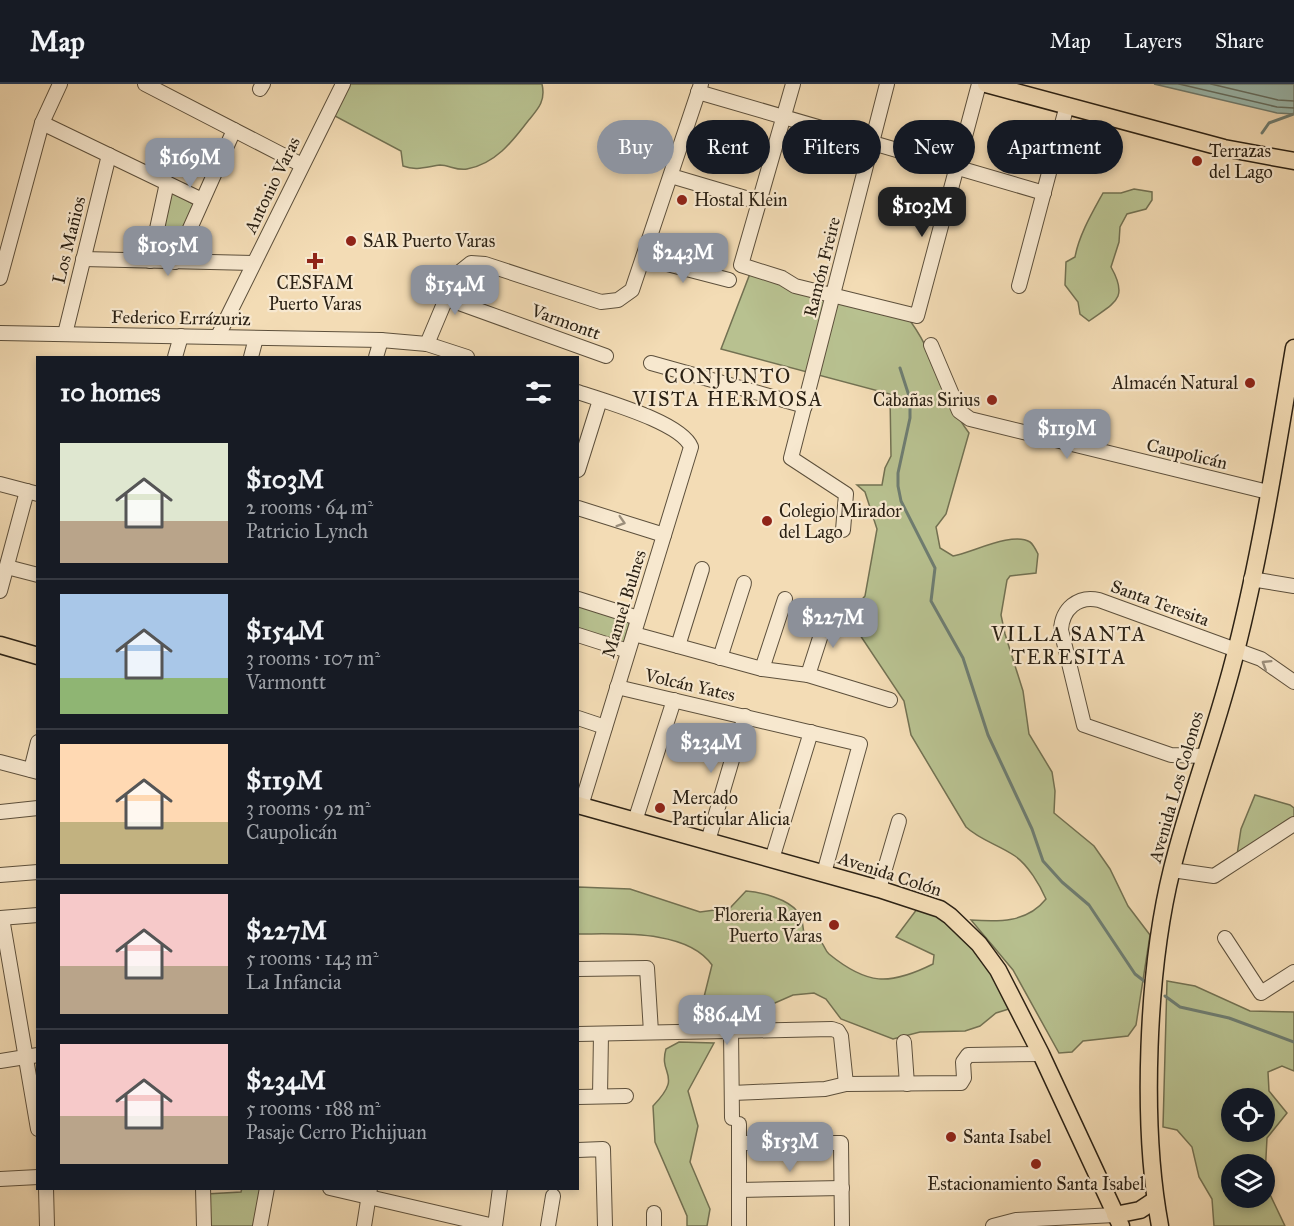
<!DOCTYPE html>
<meta charset="utf-8">
<style>
body{margin:0;font-family:"IM FELL Great Primer",serif;background:#20242c;color:#f1f3f6;height:100vh;display:flex;flex-direction:column;font-size:22px;white-space:nowrap}
*{box-sizing:border-box;margin:0}
p{font-size:20px;color:#9ea1a6}
.icon{flex:none;width:33px;height:33px;fill:none;stroke:currentColor;stroke-width:2;stroke-linecap:round;stroke-linejoin:round}
.map{position:relative;flex:1;overflow:hidden}
.panel{position:absolute;left:36px;top:272px;width:543px;height:834px;display:flex;flex-direction:column;background:#171b24;border-radius:0px;box-shadow:0 3px 9px #0003}
.panel>*{flex:none}
.banner{position:absolute;left:597px;top:36px;width:570px;height:54px;display:flex;gap:12px}
.controls{position:absolute;left:1221px;top:1004px;display:grid;gap:12px}
.controls a{display:grid;place-items:center;width:54px;height:54px;border-radius:50%;background:#171b24;box-shadow:0 3px 9px #0003;font-size:30px}
.price{position:absolute;translate:-50% -51px;padding:0 14px;border-radius:12px;background:#8c9099;color:#fff;font-size:20px;line-height:39px;filter:drop-shadow(0 2px 3px #0008)}
.price::after{content:'';position:absolute;left:50%;top:36px;width:18px;height:14px;margin-left:-9px;background:inherit;clip-path:polygon(0 0,100% 0,50% 100%)}
.price.current{background:#222;color:#fff}
ul{padding:0;list-style:none}
li{display:flex;align-items:center;gap:18px;height:150px;padding:0 24px}
li+li{border-top:2px solid #363941}
li span{display:grid;place-items:center;flex:none;width:168px;height:120px;border-radius:0px;color:#555}
li>.icon{margin-inline-start:auto}
span .icon{width:72px;height:72px;fill:#fffc;stroke-width:1}
li b{font-size:26px}
h2{display:flex;justify-content:space-between;align-items:center;height:72px;padding:0 24px;font-size:26px}
.pill{padding:0 21px;border-radius:27px;background:#171b24;box-shadow:0 3px 9px #0003;font-size:21px;line-height:54px}
.pill.current{background:#8c9099;color:#fff}
header{display:flex;align-items:center;gap:36px;box-sizing:border-box;height:84px;padding:0 30px;background:#171b24;border-bottom:2px solid #363941}
header strong{font-size:28px}
nav{display:flex;gap:33px;margin-inline-start:auto;font-size:21px}
.map>svg:first-child{display:block}
.green{fill:#b8c190;stroke:#727152;stroke-width:1.5;fill-rule:evenodd}
.water{fill:#9bbbb1;stroke:#6e7d72;stroke-width:1.5}
.lines{fill:none;stroke-linecap:round;stroke-linejoin:round}
.shore{stroke:#636e62;stroke-width:1.5}
.stream{stroke:#6e7d72;stroke-width:3}
.minor-casing{stroke:#5d503c;stroke-width:16}
.major-casing{stroke:#2b2114;stroke-width:19}
.minor{stroke:#f7e8cf;stroke-width:14}
.major{stroke:#f3dcb5;stroke-width:16}
.oneway{stroke:#9b8e7b}
.poi-dot{fill:#8f2418;stroke:#f7e8cf;stroke-width:2}
.labels{text-anchor:middle;stroke-width:4.5;stroke-linejoin:round;paint-order:stroke}
.poi-label{font-size:18px;fill:#2b2114;stroke:#f7e8cf;text-anchor:start}
.street-label{font-size:18px;fill:#2b2114;stroke:#f7e8cf}
.neighbourhood-label{font-size:20px;letter-spacing:1.5px;fill:#2b2114;stroke:#f7e8cf}
</style>
<header>
<strong>Map</strong>
<nav><a>Map</a><a>Layers</a><a>Share</a></nav>
</header>
<div class="map">
<svg width="1294" height="1142" viewBox="0 0 1294 1142">
<rect width="100%" height="100%" fill="#f3dcb5"/>
<filter id="stains"><feTurbulence type="fractalNoise" baseFrequency=".00333" numOctaves="4"/><feColorMatrix values="0 0 0 0 .2 0 0 0 0 .09 0 0 0 0 .02 0 0 0 .5 -.17"/></filter>
<radialGradient id="worn" r=".72"><stop offset=".6" stop-color="#630" stop-opacity="0"/><stop offset="1" stop-color="#630" stop-opacity=".3"/></radialGradient>
<!-- green -->
<g class="green">
<path d="M 349,0 L 542,0 C 546,17 538,25 528,37 C 512,58 495,80 467,85 C 457,87 449,81 440,81 C 426,83 416,87 403,82 L 401,67 L 333,31 Z"/>
<path d="M 1134,105 L 1152,108 L 1152,116 L 1146,125 L 1127,130 L 1120,143 L 1119,158 L 1111,183 C 1129,215 1115,218 1089,237 L 1080,230 L 1078,218 L 1065,201 L 1066,178 L 1075,173 C 1079,151 1092,129 1103,109 L 1121,109 Z"/>
<polygon points="172,108 195,121 169,174 157,174"/>
<path d="M 751,187 L 907,233 C 935,267 942,314 969,349 L 946,430 L 936,443 L 940,464 L 953,472 C 971,469 1013,447 1030,458 C 1033,460 1036,466 1038,470 L 1036,489 L 1010,492 L 1007,496 L 1001,531 L 1005,550 L 1023,607 L 1029,650 L 1052,688 L 1055,707 L 1054,729 L 1094,762 L 1110,785 L 1128,822 L 1150,851 L 1136,941 L 1128,952 L 1083,957 L 1072,968 L 1059,969 L 1013,886 L 971,836 C 998,838 1027,839 1046,815 C 1040,801 1028,781 1015,772 C 999,761 980,756 966,743 L 911,651 L 904,617 L 854,542 L 854,524 L 865,512 L 877,445 L 865,408 L 857,401 L 882,401 L 885,384 L 891,372 L 890,310 L 721,265 Z"/>
<polygon points="578,521 630,537 623,561 578,547"/>
<polygon points="1255,711 1290,721 1294,724 1294,734 1237,771 1241,745"/>
<path d="M 578,803 L 630,805 L 700,828 L 730,824 L 746,807 C 761,808 788,815 798,828 C 803,834 803,843 804,851 C 809,853 817,855 821,858 C 825,862 825,867 829,870 C 867,901 889,902 933,880 L 934,871 L 896,853 L 917,825 L 953,831 L 1001,894 L 1012,924 L 996,929 L 980,942 L 965,947 L 920,948 L 893,955 L 841,935 L 826,915 L 814,909 L 793,911 L 752,929 L 728,930 L 716,927 L 708,922 L 704,913 L 712,881 C 687,845 618,850 578,850 Z"/>
<path d="M 1167,897 L 1195,902 L 1250,927 L 1294,928 L 1294,987 L 1282,982 L 1268,988 L 1269,1007 L 1287,1029 L 1267,1054 L 1265,1092 L 1264,1080 L 1232,1080 L 1232,1113 L 1264,1113 L 1265,1100 L 1285,1142 L 1214,1142 L 1212,1115 L 1199,1093 L 1192,1063 L 1177,1046 L 1163,1043 ZM 1232,1014 L 1264,1014 L 1264,1047 L 1232,1047 Z"/>
<path d="M 679,958 L 714,959 L 688,1007 L 698,1042 L 690,1078 L 710,1125 L 707,1142 L 687,1142 L 687,1132 L 655,1058 L 653,1022 C 684,990 658,992 666,965 Z"/>
<polygon points="242,1104 262,1104 256,1142 207,1142 206,1110 241,1108"/>
</g>
<!-- water -->
<polygon class="water" points="1154,0 1294,0 1294,30 1277,29"/>
<g class="lines">
<!-- shore -->
<g class="shore">
<polyline points="1179,0 1277,23 1294,24"/>
<polyline points="1211,0 1278,16 1294,17"/>
</g>
<!-- stream -->
<g class="stream">
<polyline points="1262,49 1269,39 1294,30"/>
<polyline points="900,284 910,315 910,334 898,389 898,402 901,417 935,484 931,517 963,574 988,651 1032,745 1043,777 1062,798 1089,821 1135,890 1148,900"/>
<polyline points="1165,912 1180,923 1229,934 1294,958"/>
</g>
<!-- minor casing -->
<g class="minor-casing">
<g id="minor">
<polyline points="145,0 302,81"/>
<polyline points="793,0 741,181 782,194 795,202 917,232 979,0"/>
<polyline points="260,5 263,0"/>
<polyline points="698,8 1044,109"/>
<polyline points="42,39 202,116"/>
<polyline points="671,92 759,118"/>
<polyline points="644,174 729,196"/>
<polyline points="83,175 253,179"/>
<polyline points="150,177 167,99"/>
<polyline points="175,178 234,46"/>
<polyline points="0,194 42,39 60,0"/>
<polyline points="1019,202 1067,21"/>
<polyline points="445,214 606,272"/>
<polyline points="0,249 381,256 427,260 467,273"/>
<polyline points="65,250 109,71"/>
<polyline points="218,252 343,0"/>
<polyline points="427,260 456,191 471,179 485,180 601,218 618,216 632,206 701,0"/>
<polyline points="931,261 959,327 970,335 1268,408"/>
<polyline points="175,273 181,252"/>
<polyline points="251,273 256,254"/>
<polyline points="376,273 381,256"/>
<polyline points="651,279 805,322"/>
<path d="M 578,308 C 603,317 681,338 691,363 L 581,722"/>
<polyline points="578,386 600,316"/>
<polyline points="0,400 38,410"/>
<polyline points="578,424 664,451"/>
<polyline points="843,446 846,410 791,374 887,0"/>
<polyline points="7,483 38,491"/>
<polyline points="1251,495 1294,502"/>
<polyline points="0,507 27,407"/>
<polyline points="578,515 638,534"/>
<polyline points="634,550 762,585 808,591 890,616"/>
<polyline points="578,551 628,567"/>
<polyline points="678,562 702,485"/>
<polyline points="720,574 744,499"/>
<polyline points="762,585 785,515"/>
<polyline points="808,591 828,529"/>
<polyline points="617,603 860,660 824,789"/>
<polyline points="578,634 605,643"/>
<path d="M 1205,672 L 1171,671 L 1084,641 L 1061,546 C 1062,525 1078,511 1099,516 L 1261,575 L 1294,598"/>
<polyline points="0,678 38,688"/>
<polyline points="31,686 38,658"/>
<polyline points="0,728 38,724"/>
<polyline points="635,737 674,616"/>
<polyline points="708,757 745,632"/>
<polyline points="772,775 811,648"/>
<polyline points="1172,786 1214,792 1294,740"/>
<polyline points="0,791 38,788"/>
<polyline points="879,805 899,737"/>
<polyline points="0,834 38,831"/>
<polyline points="2,834 38,1045"/>
<polyline points="1225,854 1261,909 1294,888"/>
<polyline points="578,885 647,884 651,948"/>
<polyline points="731,947 732,1034"/>
<polyline points="578,950 832,945 838,947 841,952 846,1000"/>
<polyline points="904,958 907,1000"/>
<polyline points="0,977 38,971"/>
<polyline points="732,1009 825,1005 846,1000 961,999 964,994 963,978 968,971 1041,970"/>
<polyline points="600,1012 601,950"/>
<polyline points="578,1013 626,1012"/>
<polyline points="739,1040 739,1142"/>
<polyline points="739,1059 841,1059 842,1142"/>
<polyline points="578,1066 603,1065 605,1142"/>
<polyline points="0,1095 38,1093"/>
<polyline points="46,1104 47,1142"/>
<polyline points="203,1104 204,1142"/>
<polyline points="330,1104 494,1142"/>
<polyline points="739,1106 842,1104"/>
<polyline points="654,1129 654,1142"/>
<polyline points="260,1142 267,1104"/>
<polyline points="364,1142 370,1104"/>
<polyline points="495,1142 500,1104"/>
<polyline points="548,1142 553,1112"/>
<polyline points="993,1142 1016,1136 1115,1131"/>
</g>
</g>
<!-- major casing -->
<g class="major-casing">
<g id="major">
<polyline points="986,0 1224,64 1294,77"/>
<polyline points="0,561 38,572"/>
<polyline points="578,721 879,805 940,825 950,832 979,860 998,886 1041,970 1121,1142"/>
<polyline points="1115,1131 1140,1126 1155,1116"/>
<path d="M 1160,1142 C 1141,1040 1147,886 1172,785 C 1190,712 1218,641 1236,567 C 1261,468 1277,365 1294,264"/>
</g>
</g>
<!-- minor -->
<use href="#minor" class="minor"/>
<!-- major -->
<use href="#major" class="major"/>
</g>
<!-- one-way arrows -->
<defs><path id="oneway-chevron" d="M-2-3.5L2.5 0L-2 3.5" fill="none" stroke-width="1.6" stroke-linecap="round" stroke-linejoin="round" transform="scale(1.5)"/></defs>
<g class="oneway">
<use href="#oneway-chevron" transform="translate(621 438) rotate(17)"/>
<use href="#oneway-chevron" transform="translate(1266 580) rotate(-148)"/>
</g>
<!-- markers -->
<g class="poi-dot">
<circle cx="1197" cy="77" r="6"/>
<circle cx="682" cy="116" r="6"/>
<circle cx="351" cy="157" r="6"/>
<path d="M312 168h6v6h6v6h-6v6h-6v-6h-6v-6h6z"/>
<circle cx="1250" cy="299" r="6"/>
<circle cx="992" cy="316" r="6"/>
<circle cx="767" cy="437" r="6"/>
<circle cx="660" cy="724" r="6"/>
<circle cx="834" cy="841" r="6"/>
<circle cx="951" cy="1053" r="6"/>
<circle cx="1036" cy="1080" r="6"/>
</g>
<g class="labels">
<!-- poi labels -->
<g class="poi-label">
<text x="1209" y="73">Terrazas<tspan x="1209" dy="21">del Lago</tspan></text>
<text x="694" y="122">Hostal Klein</text>
<text x="363" y="163">SAR Puerto Varas</text>
<text x="315" y="205" text-anchor="middle">CESFAM<tspan x="315" dy="21">Puerto Varas</tspan></text>
<text x="1238" y="305" text-anchor="end">Almacén Natural</text>
<text x="980" y="322" text-anchor="end">Cabañas Sirius</text>
<text x="779" y="433">Colegio Mirador<tspan x="779" dy="21">del Lago</tspan></text>
<text x="672" y="720">Mercado<tspan x="672" dy="21">Particular Alicia</tspan></text>
<text x="822" y="837" text-anchor="end">Floreria Rayen<tspan x="822" dy="21">Puerto Varas</tspan></text>
<text x="963" y="1059">Santa Isabel</text>
<text x="1036" y="1106" text-anchor="middle">Estacionamiento Santa Isabel</text>
</g>
<!-- street labels -->
<g class="street-label">
<text transform="translate(272 101) rotate(-64)" y="6">Antonio Varas</text>
<text transform="translate(69 156) rotate(-76)" y="6">Los Mañios</text>
<text transform="translate(822 183) rotate(-76)" y="6">Ramón Freire</text>
<text transform="translate(181 234) rotate(1)" y="6">Federico Errázuriz</text>
<text transform="translate(566 238) rotate(20)" y="6">Varmontt</text>
<text transform="translate(1187 370) rotate(13)" y="6">Caupolicán</text>
<text transform="translate(1160 519) rotate(20)" y="6">Santa Teresita</text>
<text transform="translate(624 520) rotate(-73)" y="6">Manuel Bulnes</text>
<text transform="translate(690 601) rotate(13)" y="6">Volcán Yates</text>
<text transform="translate(1176 703) rotate(-74)" y="6">Avenida Los Colonos</text>
<text transform="translate(890 790) rotate(18)" y="6">Avenida Colón</text>
</g>
<!-- neighbourhood labels -->
<g class="neighbourhood-label">
<text x="728" y="299">CONJUNTO<tspan x="728" dy="23">VISTA HERMOSA</tspan></text>
<text x="1069" y="557">VILLA SANTA<tspan x="1069" dy="23">TERESITA</tspan></text>
</g>
</g>
<rect width="100%" height="100%" filter="url(#stains)"/>
<rect width="100%" height="100%" fill="url(#worn)"/>
</svg>
<div class="controls">
<a><svg class="icon" aria-label="locate" viewBox="0 0 24 24"><circle cx="12" cy="12" r="6"/><path d="M12 2v4M12 18v4M2 12h4M18 12h4"/></svg></a>
<a><svg class="icon" aria-label="layers" viewBox="0 0 24 24"><path d="M12 4l9 5-9 5-9-5zM3 14l9 5 9-5"/></svg></a>
</div>
<b class="price" style="left:190px;top:105px">$169M</b>
<b class="price current" style="left:922px;top:154px">$103M</b>
<b class="price" style="left:168px;top:193px">$105M</b>
<b class="price" style="left:683px;top:200px">$243M</b>
<b class="price" style="left:455px;top:232px">$154M</b>
<b class="price" style="left:1067px;top:376px">$119M</b>
<b class="price" style="left:833px;top:565px">$227M</b>
<b class="price" style="left:711px;top:690px">$234M</b>
<b class="price" style="left:727px;top:962px">$86.4M</b>
<b class="price" style="left:790px;top:1089px">$153M</b>
<div class="banner">
<a class="pill current">Buy</a>
<a class="pill">Rent</a>
<a class="pill">Filters</a>
<a class="pill">New</a>
<a class="pill">Apartment</a>
</div>
<section class="panel">
<h2>10 homes<svg class="icon" aria-label="filters" viewBox="0 0 24 24"><path d="M4 7h16M4 17h16"/><circle cx="9" cy="7" r="2"/><circle cx="15" cy="17" r="2"/></svg></h2>
<ul>
<li><span style="background:linear-gradient(#dfe7d0 65%,#b9a48a 0)"><svg class="icon" aria-label="home" viewBox="0 0 24 24"><path d="M3 11l9-7 9 7M6 9v11h12V9"/></svg></span><div><b>$103M</b><p>2 rooms · 64 m²</p><p>Patricio Lynch</p></div></li>
<li><span style="background:linear-gradient(#a9c7e8 70%,#8fb573 0)"><svg class="icon" aria-label="home" viewBox="0 0 24 24"><path d="M3 11l9-7 9 7M6 9v11h12V9"/></svg></span><div><b>$154M</b><p>3 rooms · 107 m²</p><p>Varmontt</p></div></li>
<li><span style="background:linear-gradient(#ffd9b3 65%,#c2b280 0)"><svg class="icon" aria-label="home" viewBox="0 0 24 24"><path d="M3 11l9-7 9 7M6 9v11h12V9"/></svg></span><div><b>$119M</b><p>3 rooms · 92 m²</p><p>Caupolicán</p></div></li>
<li><span style="background:linear-gradient(#f6c9c9 60%,#b9a48a 0)"><svg class="icon" aria-label="home" viewBox="0 0 24 24"><path d="M3 11l9-7 9 7M6 9v11h12V9"/></svg></span><div><b>$227M</b><p>5 rooms · 143 m²</p><p>La Infancia</p></div></li>
<li><span style="background:linear-gradient(#f6c9c9 60%,#b9a48a 0)"><svg class="icon" aria-label="home" viewBox="0 0 24 24"><path d="M3 11l9-7 9 7M6 9v11h12V9"/></svg></span><div><b>$234M</b><p>5 rooms · 188 m²</p><p>Pasaje Cerro Pichijuan</p></div></li>
</ul>
</section>
</div>
